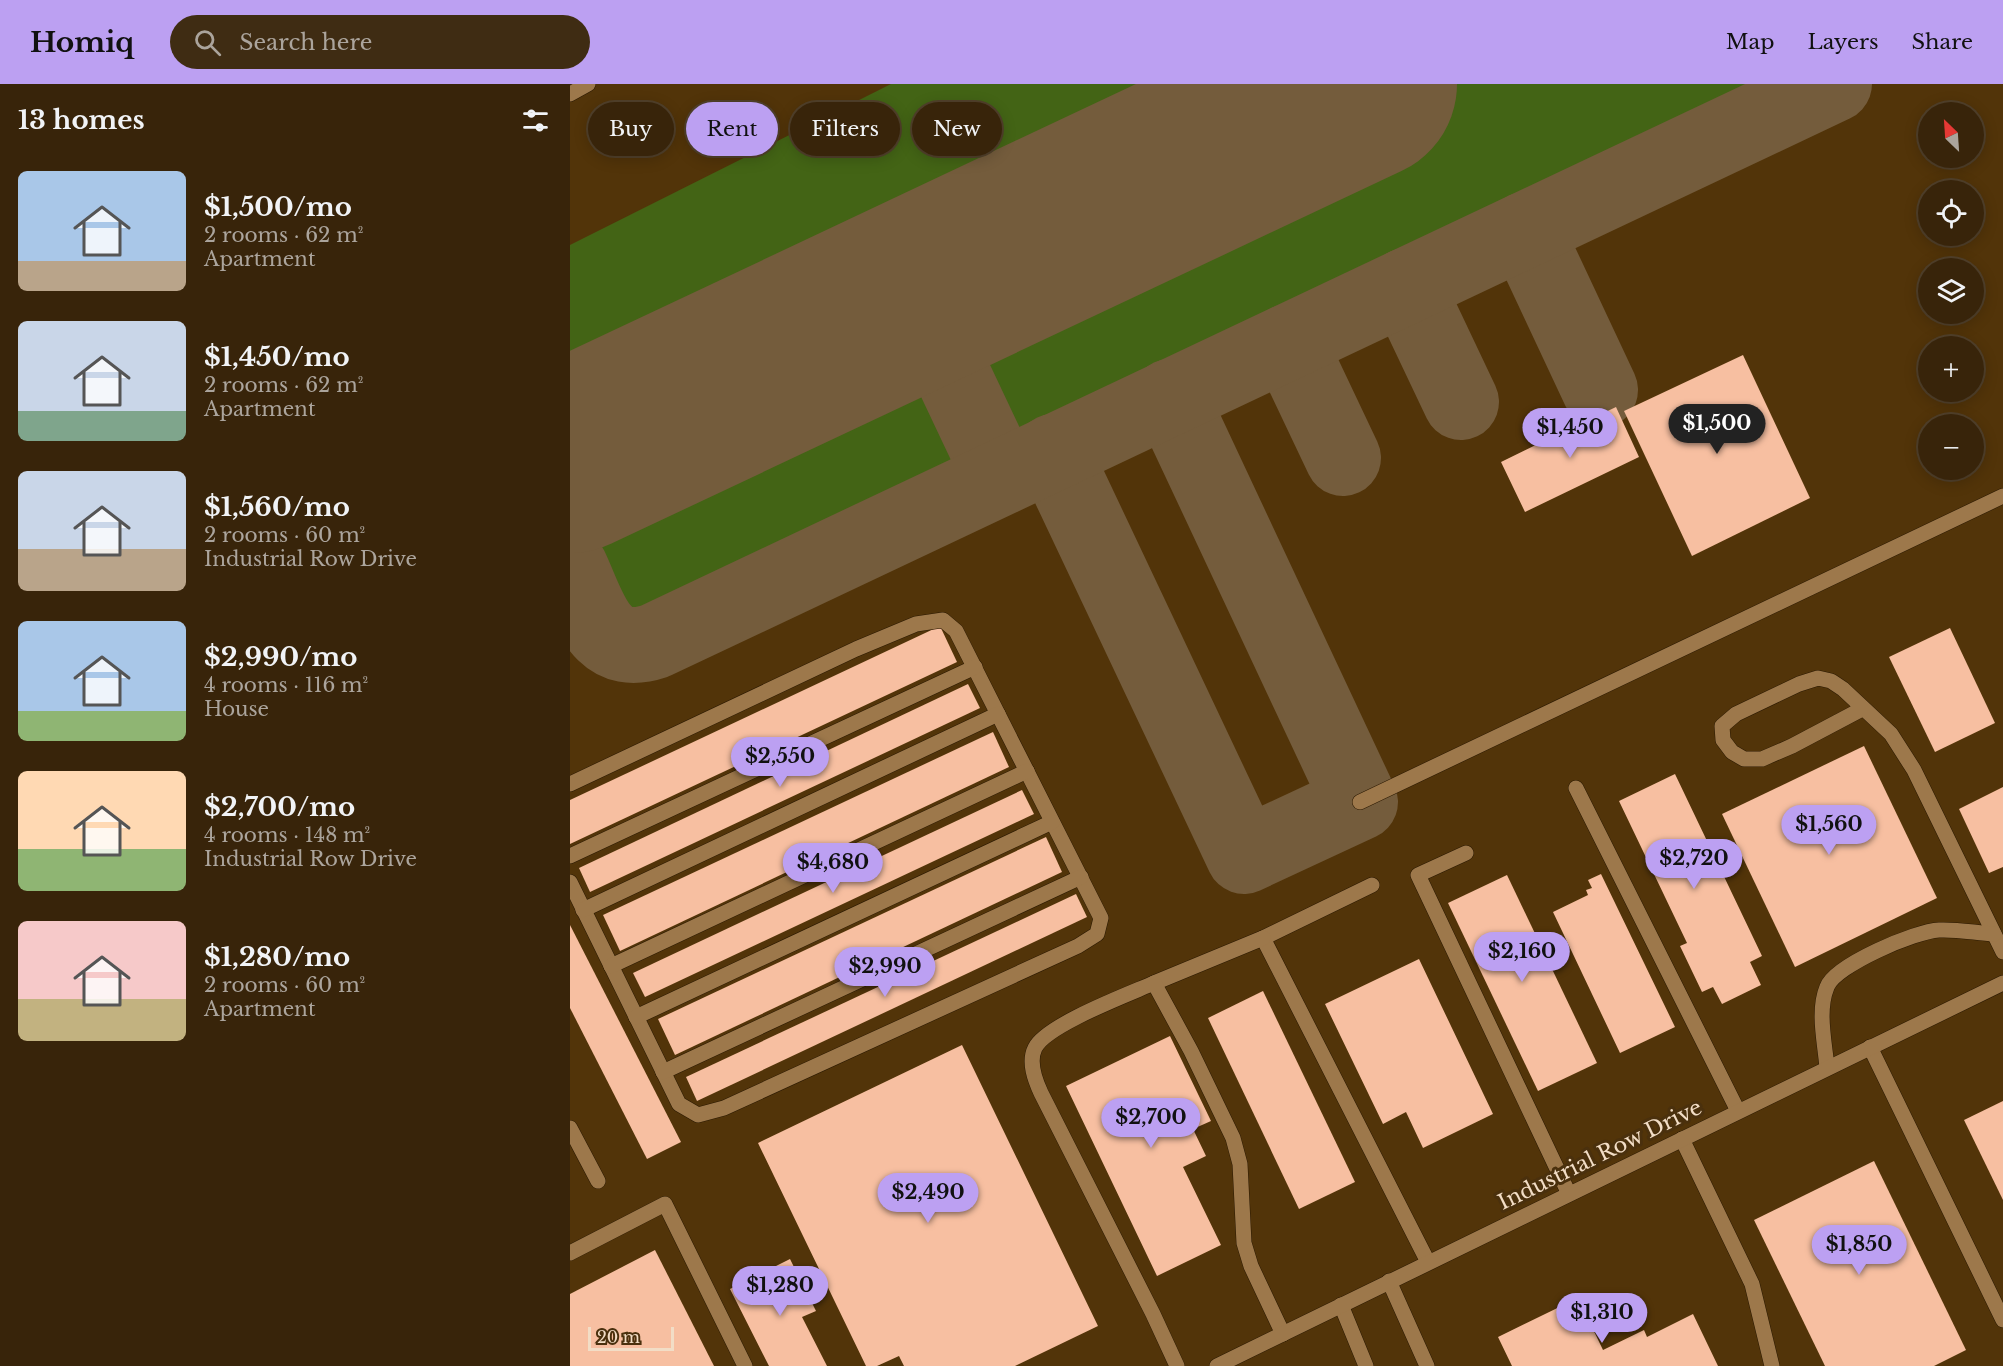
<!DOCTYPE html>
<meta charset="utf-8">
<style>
body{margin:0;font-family:"Libre Baskerville",serif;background:#3f2c13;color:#f1f3f6;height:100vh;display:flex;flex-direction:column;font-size:22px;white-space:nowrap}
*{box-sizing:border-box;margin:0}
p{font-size:20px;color:#aba49c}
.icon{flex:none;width:33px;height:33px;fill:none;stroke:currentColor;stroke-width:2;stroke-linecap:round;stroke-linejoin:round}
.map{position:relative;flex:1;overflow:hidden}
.panel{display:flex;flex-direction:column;background:#38240a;width:570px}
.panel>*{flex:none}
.banner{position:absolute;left:18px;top:18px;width:570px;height:54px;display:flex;gap:12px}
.needle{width:39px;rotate:335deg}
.tools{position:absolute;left:1348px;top:18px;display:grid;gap:12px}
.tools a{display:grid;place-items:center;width:66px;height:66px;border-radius:50%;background:#38240a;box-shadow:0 3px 15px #0003,0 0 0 2px #52412b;font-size:30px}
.scale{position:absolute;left:18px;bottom:15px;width:86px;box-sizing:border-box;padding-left:6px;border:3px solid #f2ddc6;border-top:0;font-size:16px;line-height:21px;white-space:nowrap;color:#f2ddc6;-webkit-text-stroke:4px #4a300d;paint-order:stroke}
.price{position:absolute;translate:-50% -51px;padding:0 14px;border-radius:21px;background:#bca0f2;color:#111;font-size:20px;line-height:39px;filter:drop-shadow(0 2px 3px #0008)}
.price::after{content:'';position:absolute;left:50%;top:36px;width:18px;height:14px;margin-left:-9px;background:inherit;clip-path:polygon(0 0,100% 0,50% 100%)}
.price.selected{background:#222;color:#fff}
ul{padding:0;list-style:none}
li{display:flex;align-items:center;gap:18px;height:150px;padding:0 18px}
li span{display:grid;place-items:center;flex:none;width:168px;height:120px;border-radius:9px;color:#555}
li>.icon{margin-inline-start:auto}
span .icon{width:72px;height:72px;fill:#fffc;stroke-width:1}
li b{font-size:26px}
h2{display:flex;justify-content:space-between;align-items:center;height:72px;padding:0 18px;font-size:26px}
.chip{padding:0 21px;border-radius:27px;background:#38240a;box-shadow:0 3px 15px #0003,0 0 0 2px #52412b;font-size:21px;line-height:54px}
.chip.selected{background:#bca0f2;color:#111}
header{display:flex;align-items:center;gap:36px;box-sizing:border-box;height:84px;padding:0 30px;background:#bca0f2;color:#111}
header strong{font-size:28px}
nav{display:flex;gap:33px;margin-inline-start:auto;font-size:21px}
.search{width:420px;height:54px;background:#3f2c13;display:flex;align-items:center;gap:15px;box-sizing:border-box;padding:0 21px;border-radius:33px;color:#aba49c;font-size:22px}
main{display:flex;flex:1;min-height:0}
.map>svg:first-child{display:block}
.built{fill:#523409;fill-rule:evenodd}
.green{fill:#436415}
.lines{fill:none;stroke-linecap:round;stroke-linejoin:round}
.taxiway{stroke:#745c3c;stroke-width:76}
.runway{stroke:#745c3c;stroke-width:192}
.building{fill:#f7bfa1}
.lane-casing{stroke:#2b1902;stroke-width:16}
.street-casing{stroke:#2b1902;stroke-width:16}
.lane{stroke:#9d784b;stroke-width:15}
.street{stroke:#9d784b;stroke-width:15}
.labels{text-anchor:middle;stroke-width:6;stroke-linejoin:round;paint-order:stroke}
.street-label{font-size:21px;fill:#f2ddc6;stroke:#4a300d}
</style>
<header>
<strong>Homiq</strong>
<div class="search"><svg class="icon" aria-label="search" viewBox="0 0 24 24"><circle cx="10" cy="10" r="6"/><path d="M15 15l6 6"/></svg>Search here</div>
<nav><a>Map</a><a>Layers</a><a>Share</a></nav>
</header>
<main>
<section class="panel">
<h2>13 homes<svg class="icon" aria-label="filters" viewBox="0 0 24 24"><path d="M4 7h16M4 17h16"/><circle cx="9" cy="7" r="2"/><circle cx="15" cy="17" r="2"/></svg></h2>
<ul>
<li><span style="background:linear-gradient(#a9c7e8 75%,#b9a48a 0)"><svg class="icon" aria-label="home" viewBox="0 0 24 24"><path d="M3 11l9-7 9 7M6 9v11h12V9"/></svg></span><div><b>$1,500/mo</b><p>2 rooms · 62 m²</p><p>Apartment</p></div></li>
<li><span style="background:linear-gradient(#c9d6e8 75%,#7fa58c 0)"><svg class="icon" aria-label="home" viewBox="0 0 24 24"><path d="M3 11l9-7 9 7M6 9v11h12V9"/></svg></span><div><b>$1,450/mo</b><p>2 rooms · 62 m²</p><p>Apartment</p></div></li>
<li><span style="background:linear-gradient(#c9d6e8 65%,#b9a48a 0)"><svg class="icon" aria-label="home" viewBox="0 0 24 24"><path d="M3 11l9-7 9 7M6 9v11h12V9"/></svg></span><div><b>$1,560/mo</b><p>2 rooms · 60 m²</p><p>Industrial Row Drive</p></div></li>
<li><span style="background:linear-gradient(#a9c7e8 75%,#8fb573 0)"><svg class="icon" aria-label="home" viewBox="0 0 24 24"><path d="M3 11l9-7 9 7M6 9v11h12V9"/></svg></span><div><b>$2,990/mo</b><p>4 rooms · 116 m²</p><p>House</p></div></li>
<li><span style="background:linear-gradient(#ffd9b3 65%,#8fb573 0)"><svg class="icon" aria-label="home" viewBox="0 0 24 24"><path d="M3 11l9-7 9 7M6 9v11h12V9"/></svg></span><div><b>$2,700/mo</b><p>4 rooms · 148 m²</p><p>Industrial Row Drive</p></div></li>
<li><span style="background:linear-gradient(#f6c9c9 65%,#c2b280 0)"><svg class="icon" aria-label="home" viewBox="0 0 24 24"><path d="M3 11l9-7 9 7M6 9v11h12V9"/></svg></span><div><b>$1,280/mo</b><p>2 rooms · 60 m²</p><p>Apartment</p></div></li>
</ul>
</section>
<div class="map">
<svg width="1433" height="1282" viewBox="0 0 1433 1282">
<rect width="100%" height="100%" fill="#4a300d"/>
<!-- built -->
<path class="built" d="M 0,0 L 1433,0 L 1433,1282 L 0,1282 ZM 1359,28 L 1404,28 L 1404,74 L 1359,74 ZM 1359,106 L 1404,106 L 1404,152 L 1359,152 ZM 1359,184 L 1404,184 L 1404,230 L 1359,230 ZM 1359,262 L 1404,262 L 1404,308 L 1359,308 ZM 1359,340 L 1404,340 L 1404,386 L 1359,386 Z"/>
<!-- green -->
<g class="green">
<polygon points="321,0 687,0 0,326 0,161"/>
<polygon points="882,0 1225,0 516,335 443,355 401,291 387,240 388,234"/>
<polygon points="338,257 372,306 377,317 394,380 330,423 126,520 60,540 20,485 0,425 2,416"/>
</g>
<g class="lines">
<!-- taxiway -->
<g class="taxiway">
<polyline points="955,146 1030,306"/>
<polyline points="836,202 891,318"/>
<polyline points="345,211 431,393"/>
<polyline points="718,258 773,374"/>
<polyline points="483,368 674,772 790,718 600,313"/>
<path d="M 0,483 C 19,523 29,576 85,557 L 1264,0"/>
</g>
<!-- runway -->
<polyline class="runway" points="0,373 791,0"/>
</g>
<!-- building -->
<g class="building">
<polygon points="1173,271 1240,414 1122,472 1054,327"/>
<polygon points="1046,323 1069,373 955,428 931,378 978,355 975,349 1003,335 1006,342"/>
<polygon points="370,542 387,578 0,760 0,716"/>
<polygon points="1380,544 1425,639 1365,668 1319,573"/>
<polygon points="398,600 410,624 20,808 9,784"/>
<polygon points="423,648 439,683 50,867 33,831"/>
<polygon points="1294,662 1367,814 1225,883 1152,730"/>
<polygon points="1105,690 1192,872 1180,878 1191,901 1152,920 1143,903 1132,908 1110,862 1117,859 1049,717"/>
<polygon points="1433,703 1433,783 1419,789 1389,725"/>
<polygon points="452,706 464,730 75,913 63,889"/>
<polygon points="476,753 492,788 105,971 88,935"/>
<polygon points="1031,790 1105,943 1050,969 983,828 1018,811 1016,806 1022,804 1018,796"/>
<polygon points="937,791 1027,979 968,1007 878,819"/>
<polygon points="506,810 517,833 127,1017 116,993"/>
<polygon points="0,841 111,1058 77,1075 0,924"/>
<polygon points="849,875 923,1030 853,1064 836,1028 813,1040 755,920"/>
<polygon points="693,907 785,1098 729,1125 638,934"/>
<polygon points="600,952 641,1037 623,1045 636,1072 613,1083 651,1161 587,1192 496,1002"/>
<polygon points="392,961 528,1242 445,1282 334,1282 329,1272 307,1282 296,1282 188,1059"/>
<polygon points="1433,1017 1433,1116 1394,1036"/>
<polygon points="1304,1077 1396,1266 1364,1282 1255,1282 1184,1136"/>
<polygon points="85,1166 144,1282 0,1282 0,1210"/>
<polygon points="220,1175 246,1227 232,1233 257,1282 199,1282 160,1205"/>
<polygon points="1008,1214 1033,1266 1074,1246 1077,1253 1123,1230 1148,1282 942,1282 928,1253"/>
</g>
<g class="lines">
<!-- lane casing -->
<g class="lane-casing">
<g id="lane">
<polyline points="0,10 18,0"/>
<polyline points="1292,625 1222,662 1192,675 1174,675 1162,668 1153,656 1152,642 1166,630 1229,600 1248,594 1261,597 1273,605 1321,650 1344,686 1433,868"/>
<polyline points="0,700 286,565 346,540 373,536 386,547 531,834 527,850 508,862 154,1024 128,1031 109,1020 0,798"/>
<polyline points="1006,704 1168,1027"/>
<polyline points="790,718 1433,412"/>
<polyline points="896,769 848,791 999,1110"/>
<polyline points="0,772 405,583"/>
<polyline points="802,801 693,854 858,1178"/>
<polyline points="13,826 428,630"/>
<polyline points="41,882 457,687"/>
<polyline points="584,899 693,854"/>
<polyline points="66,933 482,738"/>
<polyline points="1300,963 1433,1236"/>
<path d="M 1257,984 C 1255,959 1247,927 1257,903 C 1265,881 1346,847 1369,846 C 1387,845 1406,849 1424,850"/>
<polyline points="93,988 511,793"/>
<polyline points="0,1044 28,1097"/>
<polyline points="1112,1055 1182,1200 1202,1282"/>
<polyline points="0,1169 95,1120 175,1282"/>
<polyline points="819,1197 857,1282"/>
<polyline points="771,1221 796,1282"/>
<path d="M 607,1282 L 583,1230 L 471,1009 C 465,996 458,978 465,964 C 476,941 559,910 584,899 L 621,967 L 663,1054 L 670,1080 L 674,1159 L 681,1182 L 713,1250"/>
</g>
</g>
<!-- street casing -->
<g class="street-casing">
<polyline id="street" points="647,1282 1433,899"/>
</g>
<!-- lane -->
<use href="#lane" class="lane"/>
<!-- street -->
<use href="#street" class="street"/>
</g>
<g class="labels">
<!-- street labels -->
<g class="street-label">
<text transform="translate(1030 1071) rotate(-26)" y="7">Industrial Row Drive</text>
</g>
</g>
</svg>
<div class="tools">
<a><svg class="needle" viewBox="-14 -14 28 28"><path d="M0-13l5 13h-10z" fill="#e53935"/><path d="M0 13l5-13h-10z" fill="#aba49c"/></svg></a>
<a><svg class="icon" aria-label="locate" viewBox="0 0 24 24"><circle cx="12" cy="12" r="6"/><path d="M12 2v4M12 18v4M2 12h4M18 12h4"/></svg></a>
<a><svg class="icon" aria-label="layers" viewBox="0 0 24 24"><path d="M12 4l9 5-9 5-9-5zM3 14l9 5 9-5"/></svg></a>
<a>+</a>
<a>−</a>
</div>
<div class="scale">20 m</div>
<b class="price selected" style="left:1147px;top:371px">$1,500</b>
<b class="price" style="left:1000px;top:375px">$1,450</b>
<b class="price" style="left:210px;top:704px">$2,550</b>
<b class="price" style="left:1259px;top:772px">$1,560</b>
<b class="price" style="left:1124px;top:806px">$2,720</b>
<b class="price" style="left:263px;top:810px">$4,680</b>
<b class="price" style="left:952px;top:899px">$2,160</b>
<b class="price" style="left:315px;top:914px">$2,990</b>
<b class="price" style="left:581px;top:1065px">$2,700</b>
<b class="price" style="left:358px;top:1140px">$2,490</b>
<b class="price" style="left:1289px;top:1192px">$1,850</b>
<b class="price" style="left:210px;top:1233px">$1,280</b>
<b class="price" style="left:1032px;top:1260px">$1,310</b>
<div class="banner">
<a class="chip">Buy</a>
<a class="chip selected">Rent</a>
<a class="chip">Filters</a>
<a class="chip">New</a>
</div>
</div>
</main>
